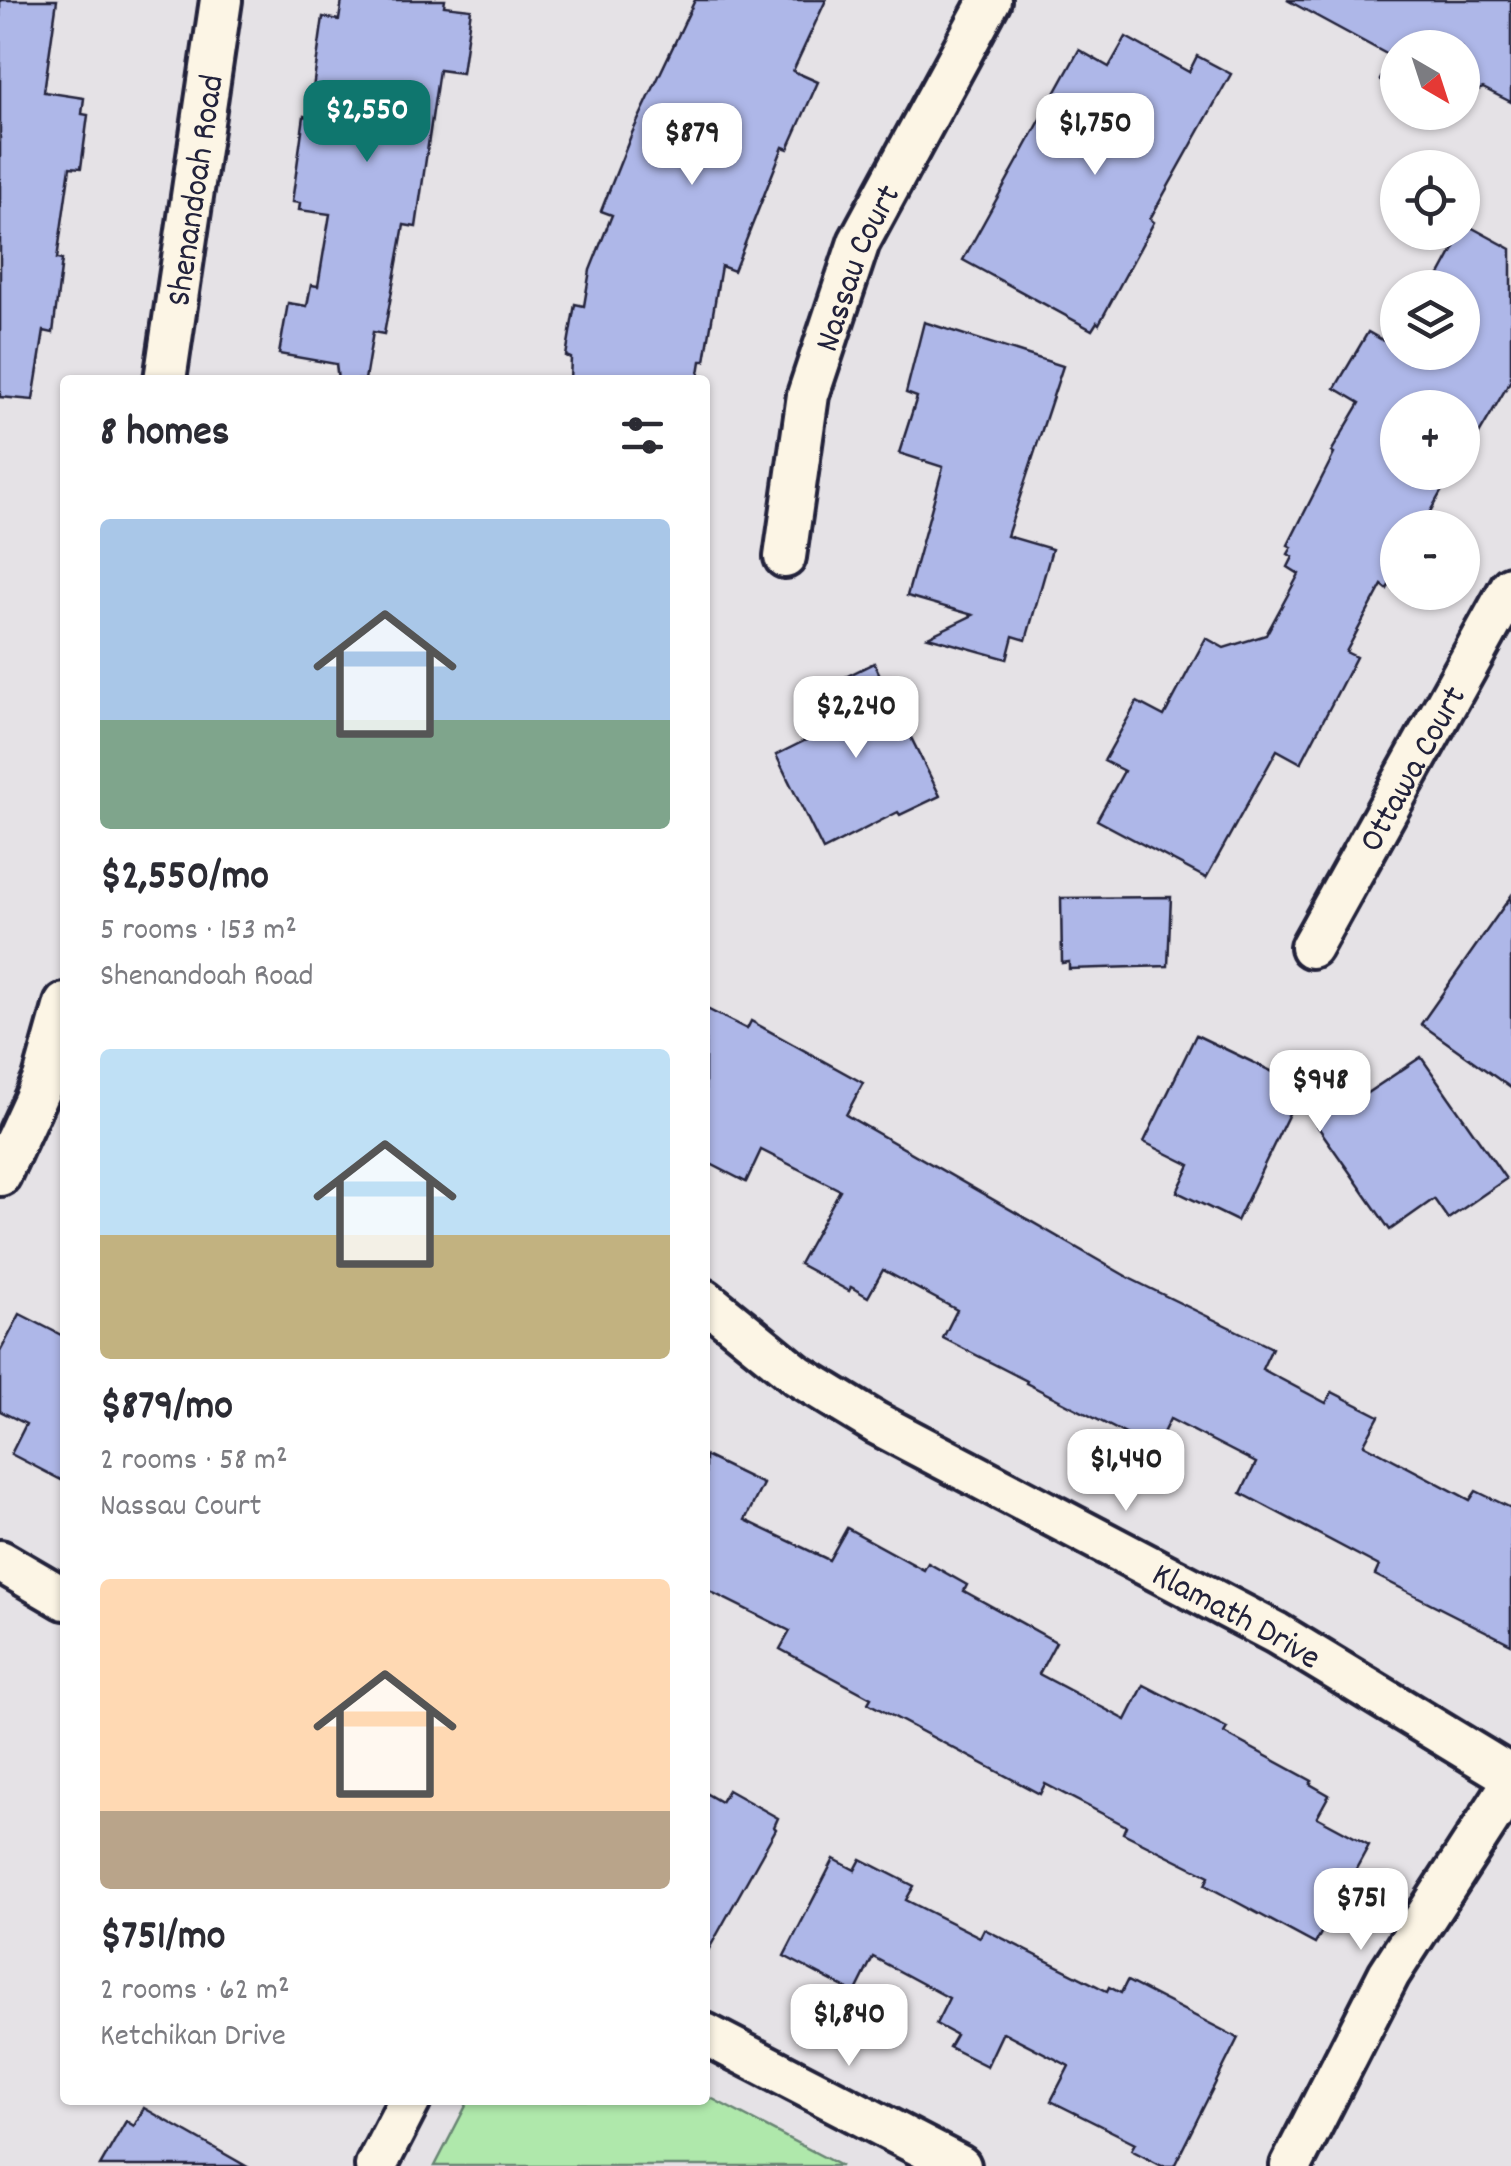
<!DOCTYPE html>
<meta charset="utf-8">
<style>
body{margin:0;font-family:Dekko,sans-serif;background:#f2f2f3;color:#2b2b33;height:100vh;display:flex;flex-direction:column;font-size:38px;white-space:nowrap}
*{box-sizing:border-box;margin:0}
p{font-size:32px;color:#7c7c81}
.icon{flex:none;width:55px;height:55px;fill:none;stroke:currentColor;stroke-width:2;stroke-linecap:round;stroke-linejoin:round}
.map{position:relative;flex:1;overflow:hidden}
.panel{position:absolute;left:60px;top:375px;width:650px;height:1730px;display:flex;flex-direction:column;background:#fff;border-radius:10px;box-shadow:0 2px 8px #0004}
.panel>*{flex:none}
.needle{width:65px;rotate:141deg}
.buttons{position:absolute;left:1380px;top:30px;display:grid;gap:20px}
.buttons a{display:grid;place-items:center;width:100px;height:100px;border-radius:50%;background:#fff;box-shadow:0 2px 8px #0004;font-size:50px}
.price{position:absolute;translate:-50% -85px;padding:0 22px;border-radius:20px;background:#fff;color:#222;font-size:32px;line-height:65px;filter:drop-shadow(0 2px 5px #0008)}
.price::after{content:'';position:absolute;left:50%;top:60px;width:30px;height:22px;margin-left:-15px;background:inherit;clip-path:polygon(0 0,100% 0,50% 100%)}
.price.current{background:#0f766e;color:#fff}
ul{padding:0;list-style:none}
li{display:grid;align-content:center;gap:20px;height:530px;padding:0 40px}
li span{display:grid;place-items:center;height:310px;border-radius:10px;color:#555}
li>.icon{margin-inline-start:auto}
span .icon{width:180px;height:180px;fill:#fffc;stroke-width:1}
li b{font-size:42px}
h2{display:flex;justify-content:space-between;align-items:center;height:120px;padding:0 40px;font-size:42px}
.map>svg:first-child{display:block}
.green{fill:#afe8ab;stroke:#688573;stroke-width:2.5}
.building{fill:#aeb7e8;stroke:#22223b;stroke-width:2.5}
.lines{fill:none;stroke-linecap:round;stroke-linejoin:round}
.street-casing{stroke:#22223b;stroke-width:48}
.street{stroke:#fcf5e5;stroke-width:40}
.labels{text-anchor:middle;stroke-width:8;stroke-linejoin:round;paint-order:stroke}
.street-label{font-size:35px;fill:#22223b;stroke:#fcf5e5}
</style>
<div class="map">
<svg width="1511" height="2166" viewBox="0 0 1511 2166">
<rect width="100%" height="100%" fill="#e5e2e6"/>
<filter id="ink" filterUnits="userSpaceOnUse"><feTurbulence type="fractalNoise" baseFrequency=".01" numOctaves="2"/><feDisplacementMap in="SourceGraphic" scale="20" xChannelSelector="R" yChannelSelector="G"/><feConvolveMatrix kernelMatrix="1 2 1 2 8 2 1 2 1" color-interpolation-filters="sRGB"/></filter>
<g filter="url(#ink)">
<!-- green -->
<polygon class="green" points="705,2095 841,2166 435,2166 469,2100 705,2100"/>
<!-- building -->
<g class="building">
<polygon points="0,0 57,0 44,92 84,98 82,114 88,115 81,168 70,167 57,259 62,260 53,333 44,331 33,400 0,397"/>
<polygon points="342,0 445,0 444,6 471,9 462,73 439,70 416,227 404,225 384,334 373,332 365,380 338,380 336,364 279,354 288,303 307,306 311,285 318,286 330,214 299,210 300,203 292,202 304,116 309,117 323,17 339,20"/>
<polygon points="695,0 826,0 793,71 818,82 788,149 783,147 734,271 721,266 705,361 701,361 698,380 570,380 571,358 566,356 575,304 584,306 590,270 612,215 601,211 632,133"/>
<polygon points="1287,0 1511,0 1511,102 1483,88 1462,96 1462,48 1398,48 1398,90 1380,80 1392,57"/>
<polygon points="1126,37 1189,72 1197,56 1231,74 1150,219 1154,222 1099,324 1097,322 1092,330 963,260 1079,50 1109,67"/>
<polygon points="1467,225 1511,249 1511,380 1462,463 1462,408 1398,408 1398,472 1452,472 1421,528 1398,528 1398,570 1387,589 1382,585 1346,652 1356,657 1301,763 1277,750 1206,878 1097,820 1124,771 1104,761 1137,702 1164,716 1206,638 1224,648 1266,635 1299,574 1288,567 1293,557 1288,554 1292,547 1288,545 1334,454 1331,452 1360,403 1335,388 1368,332 1393,346 1398,338 1398,352 1462,352 1462,288 1433,288"/>
<polygon points="924,322 1063,366 1007,536 1052,549 1026,640 1013,636 1007,659 928,637 973,615 907,596 943,467 899,453 917,397 906,393"/>
<polygon points="874,663 940,796 900,815 898,812 823,850 776,755 826,730 809,695"/>
<polygon points="1511,896 1511,1088 1421,1024"/>
<polygon points="1171,897 1168,966 1069,969 1069,962 1062,963 1061,898"/>
<polygon points="705,1008 747,1029 751,1021 863,1083 846,1115 1131,1279 1272,1348 1262,1369 1326,1403 1332,1392 1379,1416 1364,1444 1470,1500 1476,1491 1511,1508 1511,1644 1375,1575 1379,1566 1241,1493 1256,1463 1170,1419 1155,1449 1026,1383 1027,1381 943,1338 957,1310 883,1270 868,1297 851,1287 849,1291 799,1264 840,1190 761,1150 746,1182 705,1161"/>
<polygon points="1196,1035 1346,1107 1421,1057 1506,1179 1448,1219 1434,1199 1390,1230 1297,1097 1237,1221 1177,1192 1190,1165 1144,1142"/>
<polygon points="20,1314 65,1337 65,1482 11,1454 26,1424 0,1411 0,1352"/>
<polygon points="705,1456 763,1484 745,1520 829,1560 847,1528 924,1570 928,1563 967,1585 964,1591 1056,1642 1039,1674 1126,1720 1144,1685 1227,1728 1224,1733 1312,1781 1310,1784 1329,1795 1317,1817 1369,1845 1315,1944 1205,1885 1209,1876 1123,1833 1126,1826 1045,1784 1040,1794 868,1703 871,1698 780,1649 790,1631 709,1591 705,1599"/>
<polygon points="728,1790 778,1818 774,1827 776,1829 705,1956 705,1793 721,1802"/>
<polygon points="834,1859 855,1870 861,1859 914,1886 906,1900 980,1937 984,1929 1107,1991 1109,1987 1121,1993 1127,1981 1238,2038 1174,2166 1162,2166 1131,2150 1135,2143 1051,2101 1069,2066 1003,2032 987,2066 949,2047 956,2035 936,2024 949,1998 873,1957 855,1993 784,1956"/>
<polygon points="144,2108 246,2166 100,2166 126,2121 134,2126"/>
</g>
<g class="lines">
<!-- street casing -->
<g class="street-casing">
<g id="street">
<path id="s1" d="M 165,380 L 221,0"/>
<path id="s2" d="M 785,557 L 808,395 L 859,242 L 990,0"/>
<path id="s3" d="M 1311,947 L 1511,587"/>
<polyline points="0,1175 44,1079 65,1004"/>
<path id="s4" d="M 705,1300 L 797,1375 L 876,1423 L 1276,1633 L 1511,1776"/>
<polyline points="0,1561 65,1599"/>
<polyline points="705,2034 960,2166"/>
<polyline points="376,2166 410,2100"/>
<polyline points="1291,2166 1389,1974 1511,1785"/>
</g>
</g>
<!-- street -->
<use href="#street" class="street"/>
</g>
</g>
<g class="labels">
<!-- street labels -->
<g class="street-label">
<text dy="12" stroke="none"><textPath href="#s1" startOffset="192">Shenandoah Road</textPath></text>
<text dy="12" stroke="none"><textPath href="#s2" startOffset="300">Nassau Court</textPath></text>
<text dy="12" stroke="none"><textPath href="#s3" startOffset="205">Ottawa Court</textPath></text>
<text dy="12" stroke="none"><textPath href="#s4" startOffset="620">Klamath Drive</textPath></text>
</g>
</g>
</svg>
<div class="buttons">
<a><svg class="needle" viewBox="-14 -14 28 28"><path d="M0-13l5 13h-10z" fill="#e53935"/><path d="M0 13l5-13h-10z" fill="#7c7c81"/></svg></a>
<a><svg class="icon" aria-label="locate" viewBox="0 0 24 24"><circle cx="12" cy="12" r="6"/><path d="M12 2v4M12 18v4M2 12h4M18 12h4"/></svg></a>
<a><svg class="icon" aria-label="layers" viewBox="0 0 24 24"><path d="M12 4l9 5-9 5-9-5zM3 14l9 5 9-5"/></svg></a>
<a>+</a>
<a>−</a>
</div>
<b class="price current" style="left:367px;top:165px">$2,550</b>
<b class="price" style="left:1095px;top:178px">$1,750</b>
<b class="price" style="left:692px;top:188px">$879</b>
<b class="price" style="left:856px;top:761px">$2,240</b>
<b class="price" style="left:1320px;top:1135px">$948</b>
<b class="price" style="left:1126px;top:1514px">$1,440</b>
<b class="price" style="left:1361px;top:1953px">$751</b>
<b class="price" style="left:849px;top:2069px">$1,840</b>
<section class="panel">
<h2>8 homes<svg class="icon" aria-label="filters" viewBox="0 0 24 24"><path d="M4 7h16M4 17h16"/><circle cx="9" cy="7" r="2"/><circle cx="15" cy="17" r="2"/></svg></h2>
<ul>
<li><span style="background:linear-gradient(#a9c7e8 65%,#7fa58c 0)"><svg class="icon" aria-label="home" viewBox="0 0 24 24"><path d="M3 11l9-7 9 7M6 9v11h12V9"/></svg></span><div><b>$2,550/mo</b><p>5 rooms · 153 m²</p><p>Shenandoah Road</p></div></li>
<li><span style="background:linear-gradient(#bfe0f5 60%,#c2b280 0)"><svg class="icon" aria-label="home" viewBox="0 0 24 24"><path d="M3 11l9-7 9 7M6 9v11h12V9"/></svg></span><div><b>$879/mo</b><p>2 rooms · 58 m²</p><p>Nassau Court</p></div></li>
<li><span style="background:linear-gradient(#ffd9b3 75%,#b9a48a 0)"><svg class="icon" aria-label="home" viewBox="0 0 24 24"><path d="M3 11l9-7 9 7M6 9v11h12V9"/></svg></span><div><b>$751/mo</b><p>2 rooms · 62 m²</p><p>Ketchikan Drive</p></div></li>
</ul>
</section>
</div>
